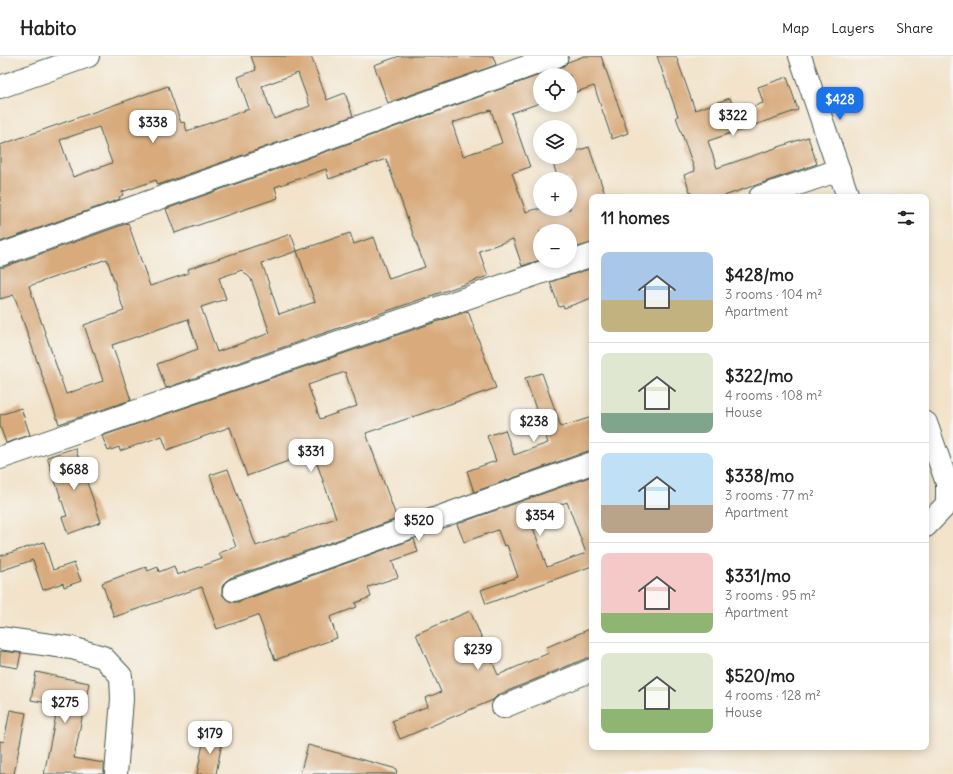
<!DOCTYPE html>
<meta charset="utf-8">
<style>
body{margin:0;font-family:Delius,sans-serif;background:#f2f2f2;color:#222;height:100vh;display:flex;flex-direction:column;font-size:15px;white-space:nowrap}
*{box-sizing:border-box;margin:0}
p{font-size:13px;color:#767676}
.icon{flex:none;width:22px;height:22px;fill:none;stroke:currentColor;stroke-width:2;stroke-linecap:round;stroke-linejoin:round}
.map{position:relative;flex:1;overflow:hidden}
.sheet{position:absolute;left:589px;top:138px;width:340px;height:556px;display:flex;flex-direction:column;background:#fff;border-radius:8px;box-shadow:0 2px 10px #0003}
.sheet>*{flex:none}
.buttons{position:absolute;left:533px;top:12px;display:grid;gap:8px}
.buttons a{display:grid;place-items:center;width:44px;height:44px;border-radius:50%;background:#fff;box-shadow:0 2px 10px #0003;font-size:20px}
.price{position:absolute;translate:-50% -34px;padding:0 9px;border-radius:8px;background:#fff;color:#222;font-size:13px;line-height:26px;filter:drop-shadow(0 1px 2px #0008)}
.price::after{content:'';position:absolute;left:50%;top:24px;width:12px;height:9px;margin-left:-6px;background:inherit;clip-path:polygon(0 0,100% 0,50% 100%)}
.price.selected{background:#1a73e8;color:#fff}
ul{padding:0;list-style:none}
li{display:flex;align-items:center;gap:12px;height:100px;padding:0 12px}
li+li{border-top:1px solid #e0e0e0}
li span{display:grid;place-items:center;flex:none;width:112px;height:80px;border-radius:8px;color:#555}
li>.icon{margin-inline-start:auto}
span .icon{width:48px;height:48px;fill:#fffc;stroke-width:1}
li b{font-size:17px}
h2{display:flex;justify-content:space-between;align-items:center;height:48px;padding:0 12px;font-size:17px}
header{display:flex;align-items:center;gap:24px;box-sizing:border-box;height:56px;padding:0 20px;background:#fff;border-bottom:1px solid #e0e0e0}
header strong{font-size:19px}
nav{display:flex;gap:22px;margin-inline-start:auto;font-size:14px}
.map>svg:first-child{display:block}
.building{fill:#d8aa7c;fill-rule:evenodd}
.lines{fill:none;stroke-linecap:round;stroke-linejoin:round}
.minor-casing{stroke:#3f564a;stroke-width:24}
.minor{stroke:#fff;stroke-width:22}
</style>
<header>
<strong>Habito</strong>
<nav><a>Map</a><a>Layers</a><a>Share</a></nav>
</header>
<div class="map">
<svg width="953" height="718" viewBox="0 0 953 718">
<rect width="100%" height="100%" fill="#f6f6f2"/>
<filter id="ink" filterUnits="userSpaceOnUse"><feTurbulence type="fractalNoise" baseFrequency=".025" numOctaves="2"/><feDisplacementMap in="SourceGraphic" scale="8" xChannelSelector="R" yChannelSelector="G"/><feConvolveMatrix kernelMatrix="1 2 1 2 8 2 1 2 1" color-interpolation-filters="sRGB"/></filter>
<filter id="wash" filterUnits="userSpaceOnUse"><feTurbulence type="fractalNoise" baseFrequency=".012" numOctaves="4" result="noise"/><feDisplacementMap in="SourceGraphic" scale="16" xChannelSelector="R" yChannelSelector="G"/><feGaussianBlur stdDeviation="0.9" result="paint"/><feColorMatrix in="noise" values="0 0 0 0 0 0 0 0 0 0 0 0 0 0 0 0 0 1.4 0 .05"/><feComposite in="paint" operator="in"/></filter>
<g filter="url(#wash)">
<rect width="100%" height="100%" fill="#f2e3ca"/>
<g id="blocks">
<!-- building -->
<g class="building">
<path d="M 251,0 L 311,0 L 327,44 L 345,37 L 353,60 L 158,129 L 156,124 L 122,136 L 123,139 L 119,141 L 120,143 L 0,186 L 0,89 L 168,30 L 181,67 L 184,66 L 187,75 L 249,53 L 238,21 L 256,14 ZM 298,17 L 310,50 L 274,63 L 262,30 ZM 99,71 L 112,107 L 73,121 L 60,84 Z"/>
<polygon points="400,0 493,0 496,9 388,47 374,9"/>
<polygon points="584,0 601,0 628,77 612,83 594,30 570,38 570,19 541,19 561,12 568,6"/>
<polygon points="657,0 676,0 695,54 730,42 735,57 763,47 758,31 787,21 798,54 708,85 717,112 808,81 817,108 721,141 692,141 684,119 695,115 676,61 678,60"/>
<path d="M 540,19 L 540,47 L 511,57 L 530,111 L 512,117 L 526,156 L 536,153 L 570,153 L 570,123 L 558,123 L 552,104 L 559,101 L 570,101 L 570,97 L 589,91 L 606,141 L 592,141 L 592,187 L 570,193 L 570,175 L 540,175 L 540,204 L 522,210 L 513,183 L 479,195 L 488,220 L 166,332 L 157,308 L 198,293 L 188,263 L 112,289 L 131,344 L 59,368 L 14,239 L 0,243 L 0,211 L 4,211 L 128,167 L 150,230 L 189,217 L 188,213 L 291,178 L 297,195 L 350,177 L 354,188 L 374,181 L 389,223 L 425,211 L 386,103 L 329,123 L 326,113 L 275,131 L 278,142 L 175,177 L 166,153 ZM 491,54 L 502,87 L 463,100 L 452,67 ZM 297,195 L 315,246 L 279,258 L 262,207 ZM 107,203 L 124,255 L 84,269 L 93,296 L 94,296 L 103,325 L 66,338 L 29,230 ZM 242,214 L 251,223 L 270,277 L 217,296 L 201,251 L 226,243 L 219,222 Z"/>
<polygon points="592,212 592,242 564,252 563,250 559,251 550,226"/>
<path d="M 468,255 L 496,332 L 366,377 L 397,463 L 230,522 L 225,526 L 222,531 L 222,538 L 226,543 L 231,546 L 238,546 L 414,483 L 418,496 L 392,505 L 398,521 L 368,531 L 371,541 L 355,547 L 357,551 L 330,561 L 337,582 L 275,604 L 258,559 L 217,573 L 202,531 L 114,561 L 102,527 L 146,511 L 148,515 L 158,511 L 159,516 L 174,510 L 177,519 L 222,503 L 219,497 L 236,491 L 210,419 L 228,413 L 256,490 L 336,462 L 313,396 L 247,420 L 230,371 L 167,394 L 162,380 L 120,395 L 119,391 L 108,395 L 102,380 ZM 345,316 L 357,350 L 320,363 L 308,329 Z"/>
<polygon points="542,317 561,371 592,361 592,395 588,395 474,436 467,415 496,405 487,380 505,374 514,399 548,387 525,322"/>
<polygon points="21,352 30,379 6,387 0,370 0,359"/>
<polygon points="75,392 101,466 68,478 62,461 67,460 47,401"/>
<path d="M 592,420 L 592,510 L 486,548 L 481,534 L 518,521 L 507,489 L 504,490 L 498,474 L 464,486 L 457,468 ZM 567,446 L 586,497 L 547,511 L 529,460 Z"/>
<polygon points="44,486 53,514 74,507 81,525 64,531 63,527 43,534 33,504 0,515 0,500"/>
<polygon points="470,555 498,619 549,597 547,591 592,572 592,602 587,602 498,639 493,644 400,683 392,665 428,650 425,642 441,636 416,578"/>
<polygon points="0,595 21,597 18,612 0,609"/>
<polygon points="36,616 89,627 74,702 104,707 104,718 44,718 58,649 31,644"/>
<polygon points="10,654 26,657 14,718 0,718 0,685 4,686"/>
<polygon points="205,677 223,681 216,718 197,718"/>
<polygon points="308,689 397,713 396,718 300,718"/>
</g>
</g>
</g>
<g filter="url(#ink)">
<use href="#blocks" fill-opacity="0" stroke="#3f564a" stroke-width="1"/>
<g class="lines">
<!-- minor casing -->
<g class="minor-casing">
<g id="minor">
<polyline points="800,0 848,141"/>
<polyline points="0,31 88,0"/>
<polyline points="760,141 839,114"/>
<polyline points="0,199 557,0"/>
<polyline points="926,367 947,427 947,448 926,470"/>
<polyline points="0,402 592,199"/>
<polyline points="234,534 592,407"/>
<polyline points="0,582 72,592 103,601 121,620 122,643 116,718"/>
<polyline points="503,651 592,614"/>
</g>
</g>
<!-- minor -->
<use href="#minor" class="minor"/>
</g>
</g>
</svg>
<div class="buttons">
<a><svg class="icon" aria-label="locate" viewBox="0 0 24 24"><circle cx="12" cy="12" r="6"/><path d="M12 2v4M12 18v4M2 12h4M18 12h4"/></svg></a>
<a><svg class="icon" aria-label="layers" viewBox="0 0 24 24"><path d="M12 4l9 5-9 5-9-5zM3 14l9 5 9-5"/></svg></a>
<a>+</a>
<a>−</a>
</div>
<b class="price selected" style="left:840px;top:65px">$428</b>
<b class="price" style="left:733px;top:81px">$322</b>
<b class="price" style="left:153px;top:88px">$338</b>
<b class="price" style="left:534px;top:387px">$238</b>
<b class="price" style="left:311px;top:417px">$331</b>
<b class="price" style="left:74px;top:435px">$688</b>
<b class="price" style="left:540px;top:481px">$354</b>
<b class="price" style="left:419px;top:486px">$520</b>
<b class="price" style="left:478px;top:615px">$239</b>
<b class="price" style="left:65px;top:668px">$275</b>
<b class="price" style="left:210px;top:699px">$179</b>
<section class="sheet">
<h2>11 homes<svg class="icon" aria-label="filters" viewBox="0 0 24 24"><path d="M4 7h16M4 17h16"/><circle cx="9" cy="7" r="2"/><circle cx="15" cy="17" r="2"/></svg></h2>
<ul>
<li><span style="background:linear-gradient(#a9c7e8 60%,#c2b280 0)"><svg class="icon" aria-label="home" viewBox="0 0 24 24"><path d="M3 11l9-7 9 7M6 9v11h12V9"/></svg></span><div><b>$428/mo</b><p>3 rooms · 104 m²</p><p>Apartment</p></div></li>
<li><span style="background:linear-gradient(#dfe7d0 75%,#7fa58c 0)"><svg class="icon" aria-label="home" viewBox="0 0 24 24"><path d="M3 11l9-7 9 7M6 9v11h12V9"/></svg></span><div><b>$322/mo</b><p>4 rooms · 108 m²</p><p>House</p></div></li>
<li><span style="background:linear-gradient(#bfe0f5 65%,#b9a48a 0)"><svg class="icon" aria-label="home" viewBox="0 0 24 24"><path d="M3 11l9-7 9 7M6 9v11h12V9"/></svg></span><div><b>$338/mo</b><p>3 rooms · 77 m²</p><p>Apartment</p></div></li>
<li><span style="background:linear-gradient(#f6c9c9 75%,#8fb573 0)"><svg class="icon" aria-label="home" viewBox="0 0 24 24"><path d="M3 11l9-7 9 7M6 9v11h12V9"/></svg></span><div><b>$331/mo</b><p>3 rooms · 95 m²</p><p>Apartment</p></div></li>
<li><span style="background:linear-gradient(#dfe7d0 70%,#8fb573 0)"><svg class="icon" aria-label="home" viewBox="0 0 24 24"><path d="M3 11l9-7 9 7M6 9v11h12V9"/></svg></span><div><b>$520/mo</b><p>4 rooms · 128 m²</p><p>House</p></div></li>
</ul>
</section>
</div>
